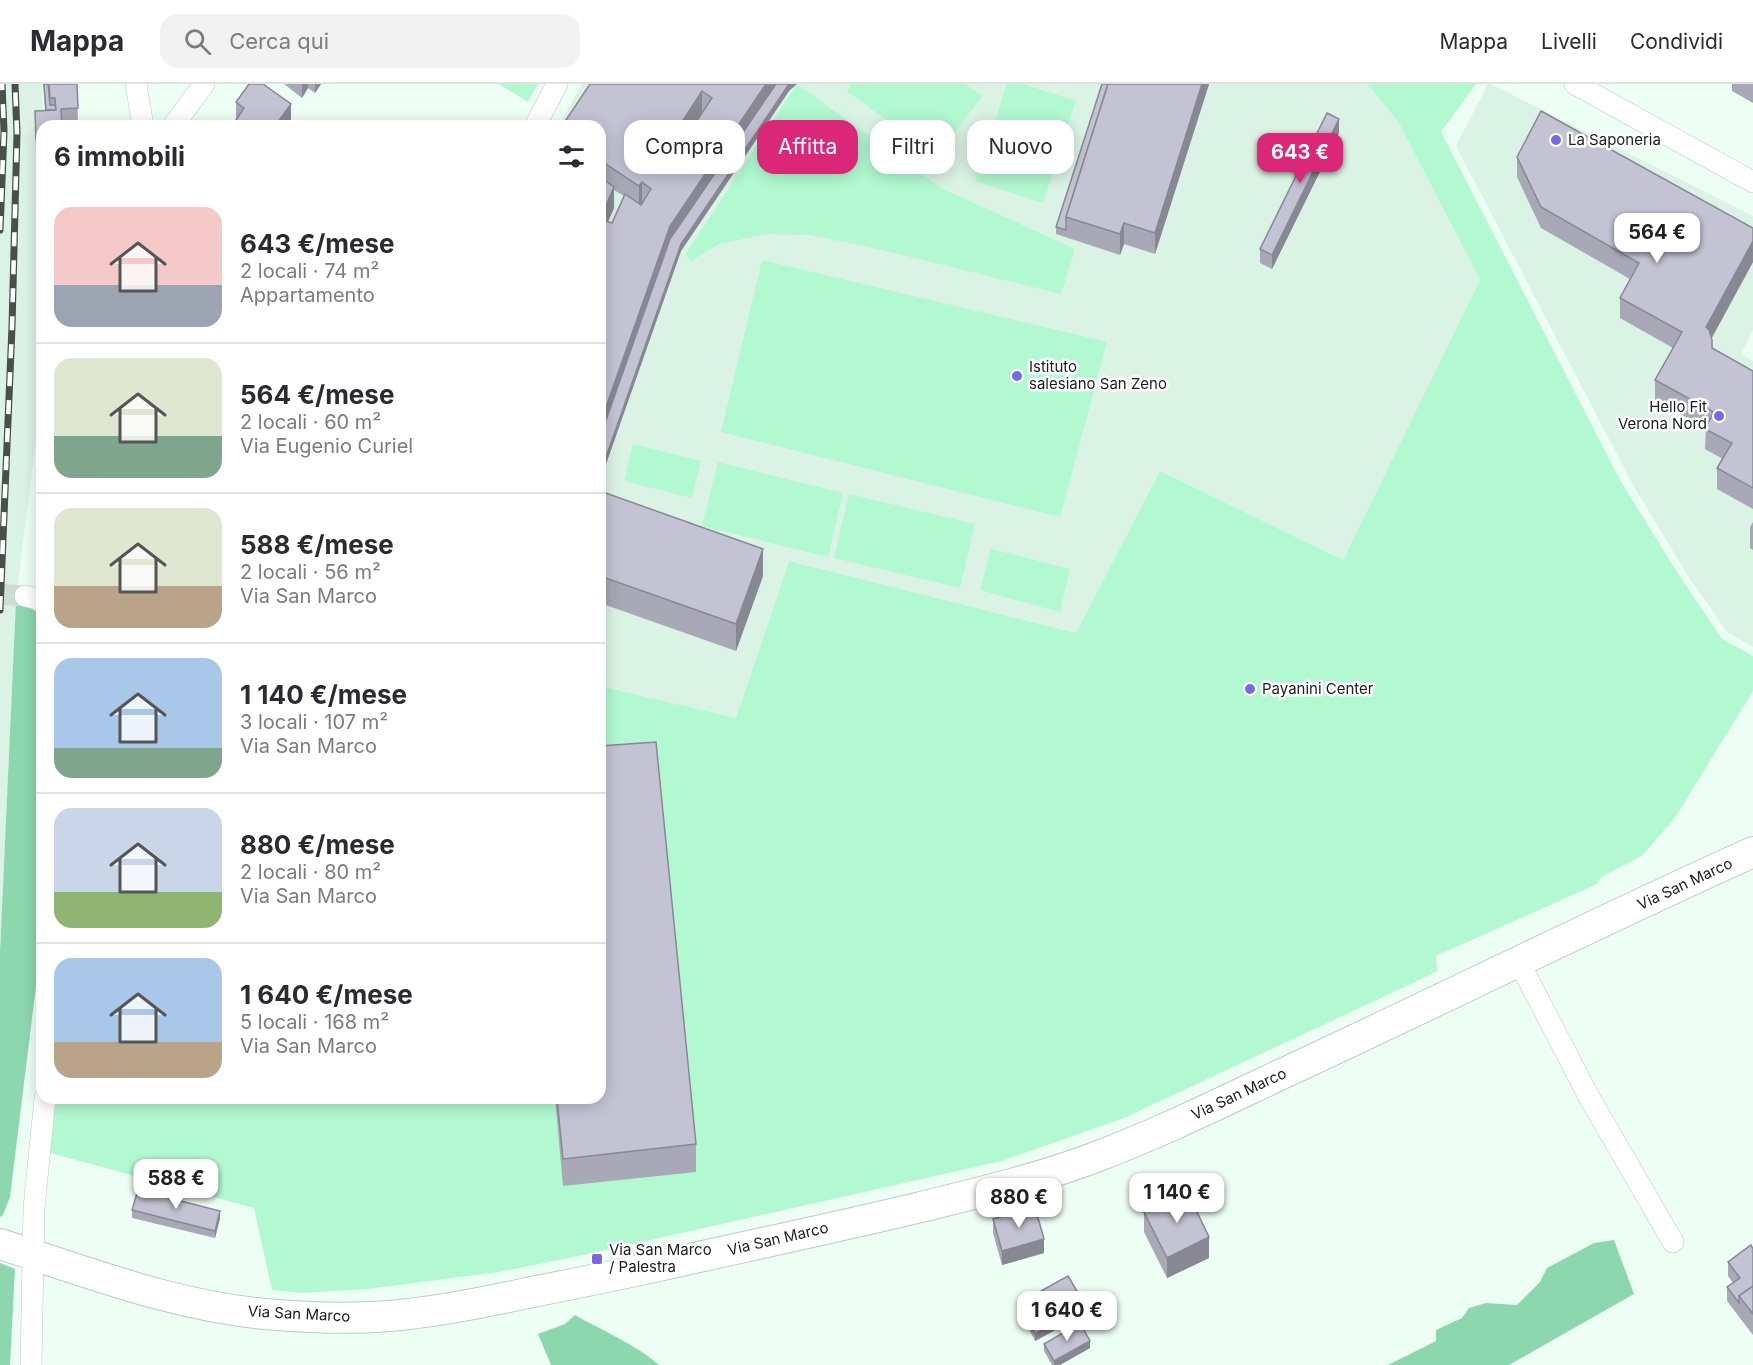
<!DOCTYPE html>
<html lang="it">
<meta charset="utf-8">
<style>
body{margin:0;font-family:Inter,sans-serif;background:#f2f2f3;color:#2b2b33;height:100vh;display:flex;flex-direction:column;font-size:22px;white-space:nowrap}
*{box-sizing:border-box;margin:0}
p{font-size:20px;color:#7c7c81}
.icon{flex:none;width:33px;height:33px;fill:none;stroke:currentColor;stroke-width:2;stroke-linecap:round;stroke-linejoin:round}
.map{position:relative;flex:1;overflow:hidden}
.sheet{position:absolute;left:36px;top:36px;width:570px;height:984px;display:flex;flex-direction:column;background:#fff;border-radius:18px;box-shadow:0 3px 15px #0003}
.sheet>*{flex:none}
.hud{position:absolute;left:624px;top:36px;width:570px;height:54px;display:flex;gap:12px}
.price{position:absolute;translate:-50% -51px;padding:0 14px;border-radius:12px;background:#fff;color:#222;font-size:20px;line-height:39px;filter:drop-shadow(0 2px 3px #0008)}
.price::after{content:'';position:absolute;left:50%;top:36px;width:18px;height:14px;margin-left:-9px;background:inherit;clip-path:polygon(0 0,100% 0,50% 100%)}
.price.current{background:#db2777;color:#fff}
ul{padding:0;list-style:none}
li{display:flex;align-items:center;gap:18px;height:150px;padding:0 18px}
li+li{border-top:2px solid #e1e1e2}
li span{display:grid;place-items:center;flex:none;width:168px;height:120px;border-radius:18px;color:#555}
li>.icon{margin-inline-start:auto}
span .icon{width:72px;height:72px;fill:#fffc;stroke-width:1}
li b{font-size:26px}
h2{display:flex;justify-content:space-between;align-items:center;height:72px;padding:0 18px;font-size:26px}
.pill{padding:0 21px;border-radius:18px;background:#fff;box-shadow:0 3px 15px #0003;font-size:21px;line-height:54px}
.pill.current{background:#db2777;color:#fff}
header{display:flex;align-items:center;gap:36px;box-sizing:border-box;height:84px;padding:0 30px;background:#fff;border-bottom:2px solid #e1e1e2}
header strong{font-size:28px}
nav{display:flex;gap:33px;margin-inline-start:auto;font-size:21px}
.search{width:420px;height:54px;background:#f2f2f3;display:flex;align-items:center;gap:15px;box-sizing:border-box;padding:0 21px;border-radius:18px;color:#7c7c81;font-size:22px}
.map>svg:first-child{display:block}
.built{fill:#daf3e4}
.green{fill:#b2f9d1}
.forest{fill:#8dd7af}
.lines{fill:none;stroke-linecap:round;stroke-linejoin:round}
.street-tunnel{stroke:#cdddd3;stroke-width:21;stroke-dasharray:21 10;stroke-linecap:butt}
.street-casing{stroke:#bacbc0;stroke-width:22}
.secondary-casing{stroke:#bacbc0;stroke-width:32}
.street{stroke:#fff;stroke-width:21}
.secondary{stroke:#fff;stroke-width:30}
.rail-casing{stroke:#47504b;stroke-width:7}
.rail{stroke:#fff;stroke-width:4.5;stroke-dasharray:14;stroke-linecap:butt}
.wall{fill:#a8a8b6;fill-rule:evenodd}
.shaded-wall{fill:#888894}
.building{fill:#c3c3d4;stroke:#888894;stroke-width:1.5;fill-rule:evenodd}
.poi-dot{fill:#7769e4;stroke:#fff;stroke-width:2}
.labels{text-anchor:middle;stroke-width:5;stroke-linejoin:round;paint-order:stroke}
.poi-label{font-size:15px;fill:#171e1a;stroke:#fff;text-anchor:start}
.street-label{font-size:15px;fill:#171e1a;stroke:#fff}
</style>
<header>
<strong>Mappa</strong>
<div class="search"><svg class="icon" aria-label="search" viewBox="0 0 24 24"><circle cx="10" cy="10" r="6"/><path d="M15 15l6 6"/></svg>Cerca qui</div>
<nav><a>Mappa</a><a>Livelli</a><a>Condividi</a></nav>
</header>
<div class="map">
<svg width="1753" height="1281" viewBox="0 0 1753 1281">
<rect width="100%" height="100%" fill="#edfff4"/>
<!-- built -->
<g class="built">
<polygon points="0,0 42,0 44,42 42,42 42,307 16,516 0,868"/>
<polygon points="582,0 1367,0 1398,37 1480,196 1343,476 1160,387 1076,549 789,477 736,634 600,602 600,42 559,42"/>
<polygon points="1488,0 1491,0 1753,132 1753,246 1741,270 1753,277 1753,563 1728,549 1690,495 1633,401 1456,62"/>
</g>
<!-- green -->
<g class="green">
<polygon points="499,0 538,0 528,18"/>
<polygon points="797,0 941,104 1075,165 1061,210 874,164 810,151 766,150 719,160 691,177 685,171"/>
<polygon points="852,0 965,0 982,12 937,73 847,7"/>
<polygon points="1007,0 1023,0 1076,17 1043,119 975,97"/>
<polygon points="1367,0 1476,0 1441,48 1621,398 1682,496 1722,555 1753,572 1753,607 1676,732 1642,772 1601,793 1597,800 1436,872 1437,887 1413,899 1124,1034 1002,1077 588,1170 499,1188 368,1205 301,1209 272,1206 254,1124 50,1069 55,1014 600,1014 600,602 736,634 789,477 1076,549 1160,387 1343,476 1480,196 1398,37"/>
<polygon points="762,176 1107,258 1060,433 721,348"/>
<polygon points="633,360 701,377 692,414 624,397"/>
<polygon points="718,378 843,409 828,473 702,442"/>
<polygon points="849,410 975,440 960,504 834,474"/>
<polygon points="991,465 1070,485 1060,528 980,506"/>
</g>
<!-- forest -->
<g class="forest">
<polygon points="16,516 42,531 42,853 10,1113 3,1131 0,1133 0,868"/>
<polygon points="1614,1156 1634,1210 1509,1281 1388,1281 1436,1257 1436,1246 1462,1234 1469,1224 1486,1219 1517,1221 1540,1198 1547,1184 1594,1159"/>
<polygon points="0,1179 15,1185 10,1281 0,1281"/>
<path d="M 575,1231 C 603,1247 635,1260 659,1281 L 551,1281 L 538,1250 L 565,1240 Z"/>
</g>
<g class="lines">
<!-- street-tunnel -->
<polyline class="street-tunnel" points="0,510 25,512"/>
<!-- street casing -->
<g class="street-casing">
<g id="street">
<polyline points="136,0 143,42"/>
<polyline points="1575,0 1753,98"/>
<polyline points="173,42 204,0"/>
<polyline points="535,42 557,0"/>
<polyline points="25,512 42,516"/>
<polyline points="1519,878 1589,1013 1673,1158"/>
<polyline points="31,1281 34,1124 45,1014"/>
</g>
</g>
<!-- secondary casing -->
<g class="secondary-casing">
<path id="secondary" d="M 0,1160 C 90,1189 182,1225 278,1231 C 315,1234 353,1235 390,1232 C 436,1228 482,1219 527,1209 C 573,1200 618,1191 663,1181 C 748,1162 833,1144 917,1124 C 977,1109 1038,1095 1096,1073 C 1165,1047 1232,1013 1299,982 C 1451,911 1600,837 1753,768"/>
</g>
<!-- street -->
<use href="#street" class="street"/>
<!-- secondary -->
<use href="#secondary" class="secondary"/>
<!-- rail casing -->
<g class="rail-casing">
<g id="rail">
<polyline points="0,146 4,47 2,0"/>
<polyline points="0,526 12,243 17,49 15,0"/>
</g>
</g>
<!-- rail -->
<use href="#rail" class="rail"/>
</g>
<!-- wall -->
<g class="wall">
<polygon points="43,0 77,0 78,38 42,42 42,70 36,70 35,27 45,26"/>
<polygon points="284,0 321,0 315,9 308,4 302,14"/>
<path d="M 590,0 L 789,7 L 681,167 L 600,397 L 600,42 ZM 614,106 L 624,112 L 612,139 L 608,138 L 614,124 Z"/>
<polygon points="1102,0 1209,0 1155,170 1124,160 1120,171 1056,150 1056,143"/>
<polygon points="1732,0 1753,0 1753,19 1732,7"/>
<polygon points="236,18 291,40 290,42 232,42 236,35"/>
<polygon points="1339,49 1272,185 1260,179 1260,165"/>
<polygon points="1517,73 1753,144 1753,178 1712,254 1712,265 1753,287 1753,425 1717,405 1717,384 1723,375 1705,365 1706,344 1655,316 1655,296 1673,264 1620,234 1620,214 1630,195 1541,144 1517,93"/>
<polygon points="39,302 42,302 42,334 38,333"/>
<polygon points="600,407 763,492 736,567 600,519"/>
<polygon points="1753,438 1753,466 1750,464 1750,443"/>
<polygon points="555,1014 600,1014 696,1060 696,1088 563,1102"/>
<polygon points="132,1126 220,1134 215,1154 132,1134"/>
<polygon points="1144,1128 1209,1174 1167,1194 1144,1148"/>
<polygon points="993,1135 1044,1169 1002,1181 993,1149"/>
<polygon points="1753,1165 1753,1251 1727,1217 1727,1203 1733,1199 1728,1192 1728,1178"/>
<polygon points="1077,1214 1054,1228 1059,1244 1035,1257 1019,1226 1019,1219"/>
<polygon points="1044,1260 1090,1264 1060,1281 1052,1281 1044,1267"/>
</g>
<!-- shaded-wall -->
<g class="shaded-wall">
<polygon points="302,0 308,0 308,4 302,14"/>
<polygon points="315,0 321,0 315,9"/>
<polygon points="766,0 780,0 670,162 600,361 600,340 670,142"/>
<polygon points="789,0 797,0 789,7 681,167 600,397 600,390 681,160"/>
<polygon points="1202,0 1209,0 1155,170 1155,149"/>
<polygon points="702,7 702,28 674,70 674,50"/>
<polygon points="291,20 291,40 290,42 275,42"/>
<polygon points="1339,35 1339,49 1272,185 1272,171"/>
<polygon points="642,98 642,119 639,122 639,102"/>
<polygon points="614,103 614,124 600,155 600,135"/>
<polygon points="1124,139 1124,160 1120,171 1120,150"/>
<polygon points="1753,157 1753,178 1706,264 1706,243"/>
<polygon points="763,465 763,492 736,567 736,540"/>
<polygon points="220,1127 220,1134 215,1154 215,1147"/>
<polygon points="1209,1153 1209,1174 1167,1194 1167,1174"/>
<polygon points="1044,1155 1044,1169 1002,1181 1002,1167"/>
<polygon points="1077,1207 1077,1214 1051,1229 1051,1222"/>
<polygon points="1059,1237 1059,1244 1035,1257 1035,1250"/>
<polygon points="1090,1257 1090,1264 1060,1281 1054,1281 1054,1277"/>
</g>
<!-- building -->
<g class="building">
<polygon points="44,0 48,0 50,21 55,21 56,26 46,26"/>
<polygon points="49,0 77,0 78,24 61,25 62,42 42,42 42,56 36,56 35,27 56,26 55,14 50,14"/>
<polygon points="249,0 263,0 291,20 275,42 232,42 244,24 236,18"/>
<path d="M 590,0 L 766,0 L 670,142 L 600,340 L 600,135 L 612,139 L 625,110 L 641,121 L 651,105 L 642,98 L 639,102 L 600,76 L 600,42 L 562,42 ZM 702,7 L 712,14 L 684,56 L 674,50 Z"/>
<polygon points="776,0 789,0 681,160 600,390 600,353 670,155"/>
<polygon points="1102,0 1108,0 1066,133 1066,146 1056,143"/>
<polygon points="1108,0 1202,0 1155,149 1124,139 1120,150 1066,133"/>
<polygon points="1541,27 1753,144 1753,157 1706,243 1709,246 1712,256 1712,264 1753,287 1753,404 1717,384 1732,359 1705,345 1714,328 1655,296 1682,248 1620,214 1639,179 1541,123 1517,73"/>
<polygon points="1327,29 1339,35 1272,171 1260,165"/>
<polygon points="600,93 614,103 600,135"/>
<polygon points="39,302 42,302 42,327 38,326"/>
<polygon points="600,407 763,465 736,540 600,492"/>
<polygon points="656,658 696,1060 563,1075 557,1014 600,1014 600,662"/>
<polygon points="138,1106 220,1127 215,1147 132,1126"/>
<polygon points="1187,1107 1209,1153 1167,1174 1144,1128"/>
<polygon points="1035,1123 1044,1155 1002,1167 993,1135"/>
<polygon points="1751,1161 1753,1165 1753,1202 1739,1212 1739,1219 1727,1203 1740,1194 1728,1178"/>
<polygon points="1068,1192 1077,1207 1051,1222 1059,1237 1035,1250 1019,1219"/>
<polygon points="1753,1202 1753,1230 1739,1212"/>
<polygon points="1080,1239 1090,1257 1054,1277 1044,1260"/>
</g>
<!-- markers -->
<g class="poi-dot">
<circle cx="1556" cy="56" r="6"/>
<circle cx="1017" cy="292" r="6"/>
<circle cx="1719" cy="332" r="6"/>
<circle cx="1250" cy="605" r="6"/>
<rect x="591" y="1169" width="12" height="12" rx="3"/>
</g>
<g class="labels">
<!-- poi labels -->
<g class="poi-label">
<text x="1568" y="61">La Saponeria</text>
<text x="1029" y="288">Istituto<tspan x="1029" dy="17">salesiano San Zeno</tspan></text>
<text x="1707" y="328" text-anchor="end">Hello Fit<tspan x="1707" dy="17">Verona Nord</tspan></text>
<text x="1262" y="610">Payanini Center</text>
<text x="609" y="1171">Via San Marco<tspan x="609" dy="17">/ Palestra</tspan></text>
</g>
<!-- street labels -->
<g class="street-label">
<text transform="translate(1685 800) rotate(-25)" y="5">Via San Marco</text>
<text transform="translate(1239 1010) rotate(-25)" y="5">Via San Marco</text>
<text transform="translate(778 1155) rotate(-13)" y="5">Via San Marco</text>
<text transform="translate(299 1230) rotate(3)" y="5">Via San Marco</text>
</g>
</g>
</svg>
<b class="price current" style="left:1300px;top:100px">643 €</b>
<b class="price" style="left:1657px;top:180px">564 €</b>
<b class="price" style="left:176px;top:1126px">588 €</b>
<b class="price" style="left:1177px;top:1140px">1 140 €</b>
<b class="price" style="left:1019px;top:1145px">880 €</b>
<b class="price" style="left:1067px;top:1258px">1 640 €</b>
<div class="hud">
<a class="pill">Compra</a>
<a class="pill current">Affitta</a>
<a class="pill">Filtri</a>
<a class="pill">Nuovo</a>
</div>
<section class="sheet">
<h2>6 immobili<svg class="icon" aria-label="filters" viewBox="0 0 24 24"><path d="M4 7h16M4 17h16"/><circle cx="9" cy="7" r="2"/><circle cx="15" cy="17" r="2"/></svg></h2>
<ul>
<li><span style="background:linear-gradient(#f6c9c9 65%,#9aa5b1 0)"><svg class="icon" aria-label="home" viewBox="0 0 24 24"><path d="M3 11l9-7 9 7M6 9v11h12V9"/></svg></span><div><b>643 €/mese</b><p>2 locali · 74 m²</p><p>Appartamento</p></div></li>
<li><span style="background:linear-gradient(#dfe7d0 65%,#7fa58c 0)"><svg class="icon" aria-label="home" viewBox="0 0 24 24"><path d="M3 11l9-7 9 7M6 9v11h12V9"/></svg></span><div><b>564 €/mese</b><p>2 locali · 60 m²</p><p>Via Eugenio Curiel</p></div></li>
<li><span style="background:linear-gradient(#dfe7d0 65%,#b9a48a 0)"><svg class="icon" aria-label="home" viewBox="0 0 24 24"><path d="M3 11l9-7 9 7M6 9v11h12V9"/></svg></span><div><b>588 €/mese</b><p>2 locali · 56 m²</p><p>Via San Marco</p></div></li>
<li><span style="background:linear-gradient(#a9c7e8 75%,#7fa58c 0)"><svg class="icon" aria-label="home" viewBox="0 0 24 24"><path d="M3 11l9-7 9 7M6 9v11h12V9"/></svg></span><div><b>1 140 €/mese</b><p>3 locali · 107 m²</p><p>Via San Marco</p></div></li>
<li><span style="background:linear-gradient(#c9d6e8 70%,#8fb573 0)"><svg class="icon" aria-label="home" viewBox="0 0 24 24"><path d="M3 11l9-7 9 7M6 9v11h12V9"/></svg></span><div><b>880 €/mese</b><p>2 locali · 80 m²</p><p>Via San Marco</p></div></li>
<li><span style="background:linear-gradient(#a9c7e8 70%,#b9a48a 0)"><svg class="icon" aria-label="home" viewBox="0 0 24 24"><path d="M3 11l9-7 9 7M6 9v11h12V9"/></svg></span><div><b>1 640 €/mese</b><p>5 locali · 168 m²</p><p>Via San Marco</p></div></li>
</ul>
</section>
</div>
